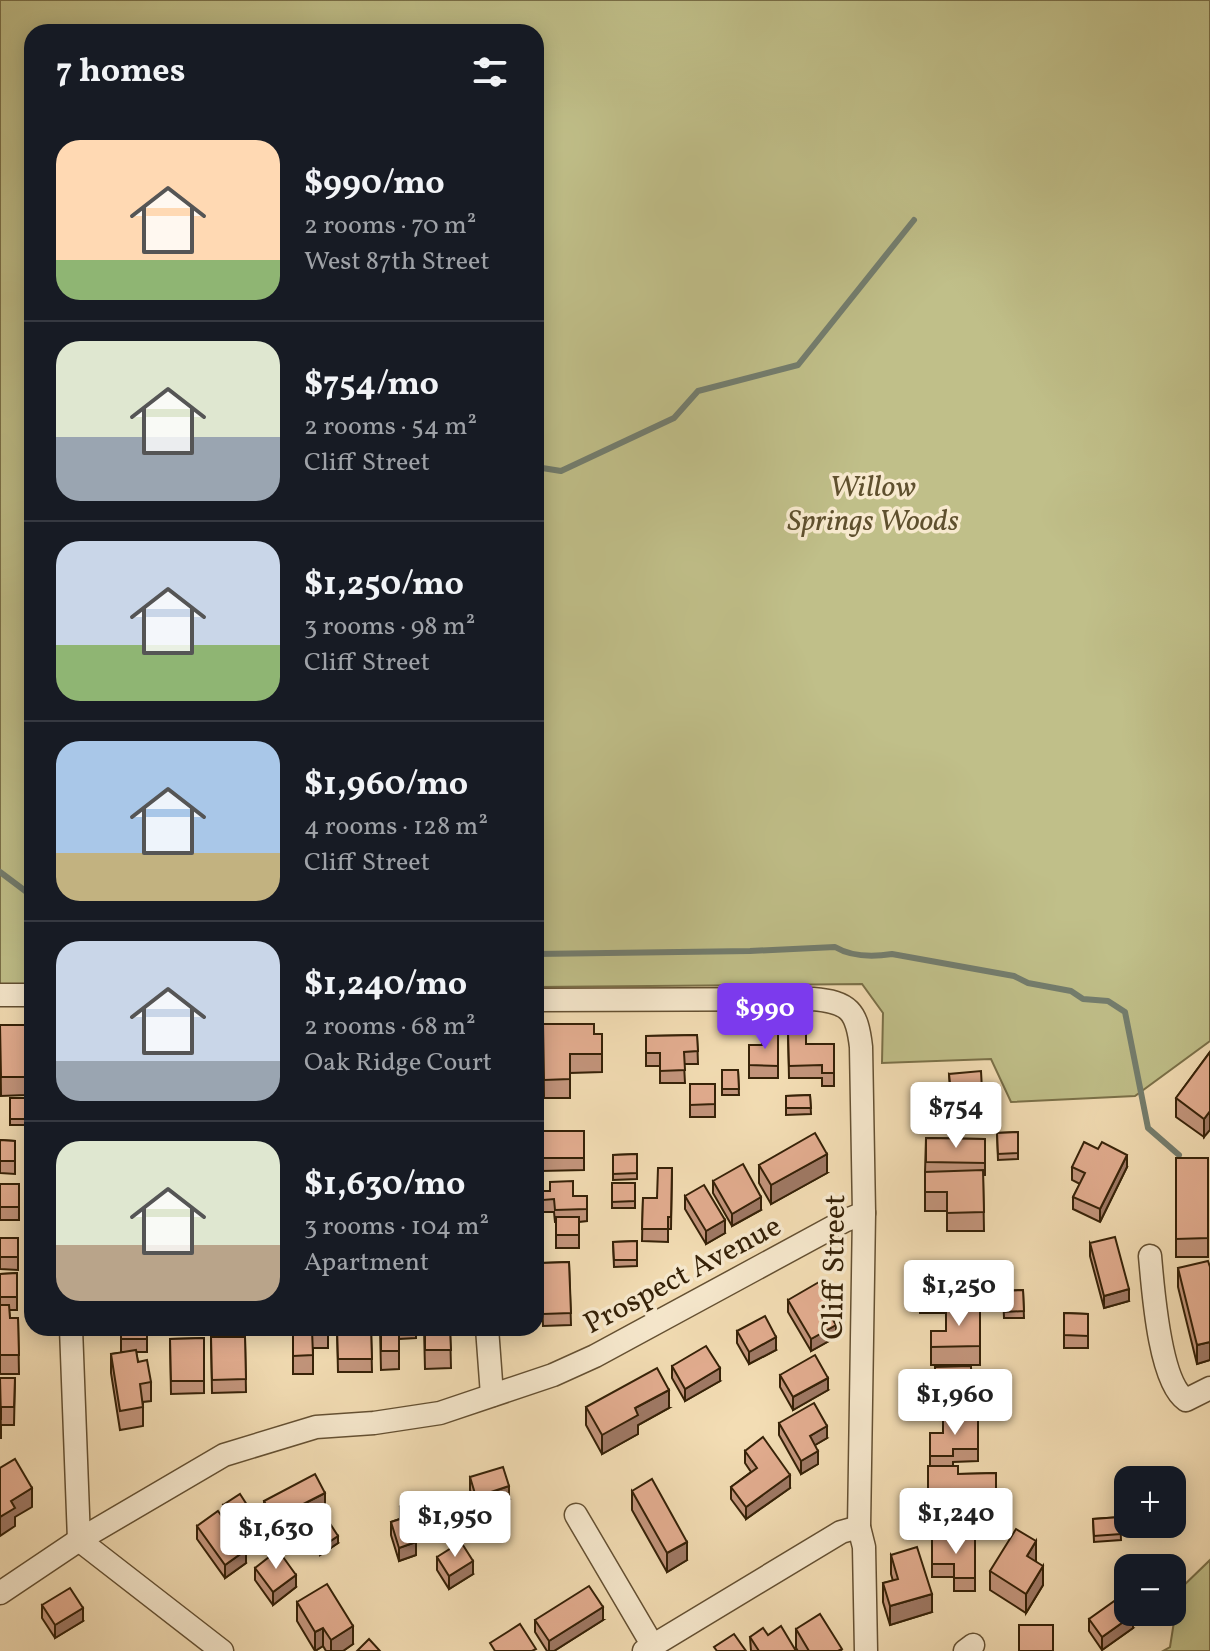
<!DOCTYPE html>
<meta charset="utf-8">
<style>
body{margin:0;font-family:Vollkorn,serif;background:#20242c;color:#f1f3f6;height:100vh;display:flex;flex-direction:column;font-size:30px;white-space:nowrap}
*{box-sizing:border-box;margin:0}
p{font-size:26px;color:#9ea1a6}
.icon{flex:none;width:44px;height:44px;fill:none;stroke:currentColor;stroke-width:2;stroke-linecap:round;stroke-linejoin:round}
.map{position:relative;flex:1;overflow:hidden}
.details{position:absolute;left:24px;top:24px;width:520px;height:1312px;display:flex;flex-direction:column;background:#171b24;border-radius:24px;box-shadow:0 4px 20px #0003}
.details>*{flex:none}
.controls{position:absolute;left:1114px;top:1466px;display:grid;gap:16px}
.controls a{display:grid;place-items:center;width:72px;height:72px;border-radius:16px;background:#171b24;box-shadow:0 4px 20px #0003;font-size:40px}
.price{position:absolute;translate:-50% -68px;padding:0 18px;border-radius:8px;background:#fff;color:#222;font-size:26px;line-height:52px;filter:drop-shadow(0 2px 4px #0008)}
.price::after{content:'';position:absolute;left:50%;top:48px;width:24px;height:18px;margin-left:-12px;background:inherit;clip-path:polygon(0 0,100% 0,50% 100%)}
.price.on{background:#7c3aed;color:#fff}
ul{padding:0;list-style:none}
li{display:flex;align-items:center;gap:24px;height:200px;padding:0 32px}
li+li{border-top:2px solid #363941}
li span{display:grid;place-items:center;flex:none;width:224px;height:160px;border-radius:24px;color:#555}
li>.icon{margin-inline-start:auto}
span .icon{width:96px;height:96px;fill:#fffc;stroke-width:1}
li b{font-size:34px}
h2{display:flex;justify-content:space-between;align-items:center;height:96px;padding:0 32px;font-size:34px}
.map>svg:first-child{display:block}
.green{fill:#c0bf89;stroke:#7a7048;stroke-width:2}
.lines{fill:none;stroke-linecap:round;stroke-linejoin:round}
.stream{stroke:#737d6e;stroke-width:6}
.minor-casing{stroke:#645032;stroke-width:25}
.minor{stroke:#f7e9ce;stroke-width:22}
.wall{fill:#c3957c;stroke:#352107;stroke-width:2}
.shaded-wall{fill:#9f7965;stroke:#352107;stroke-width:2}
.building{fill:#e3ad90;stroke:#352107;stroke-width:2}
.labels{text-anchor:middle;stroke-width:7;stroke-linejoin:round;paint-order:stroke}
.park-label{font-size:30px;font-style:italic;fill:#5f502e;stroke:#f7e9ce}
.street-label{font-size:30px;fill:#352107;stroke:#f7e9ce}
</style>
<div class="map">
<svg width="1210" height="1651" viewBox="0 0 1210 1651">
<rect width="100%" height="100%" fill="#f3ddb4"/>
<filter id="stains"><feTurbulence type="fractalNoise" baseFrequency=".0025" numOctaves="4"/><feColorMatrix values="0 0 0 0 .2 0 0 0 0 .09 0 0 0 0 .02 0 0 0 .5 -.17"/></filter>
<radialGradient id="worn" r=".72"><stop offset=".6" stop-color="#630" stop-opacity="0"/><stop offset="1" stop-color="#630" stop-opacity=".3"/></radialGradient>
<!-- green -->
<g class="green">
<polygon points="0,0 1210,0 1210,1041 1135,1096 1011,1102 991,1059 882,1063 883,1013 862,984 536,987 536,32 32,32 32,988 0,988"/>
<polygon points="1210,1560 1210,1651 1163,1651 1170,1647 1179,1590"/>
</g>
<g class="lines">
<!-- stream -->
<g class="stream">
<polyline points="536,467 561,471 674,418 698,391 798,365 914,220"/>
<polyline points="0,872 32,896"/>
<path d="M 536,954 L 750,951 L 835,947 C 852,957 873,957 892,954 L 1014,976 L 1028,983 L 1071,991 L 1083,999 L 1108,1001 L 1125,1012 L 1148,1128 L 1179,1155"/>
</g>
<!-- minor casing -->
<g class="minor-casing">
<g id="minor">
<polyline points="0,995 32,995"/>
<path d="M 536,1000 L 813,999 C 849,1002 857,1011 861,1047 L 864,1213 L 859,1527 L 864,1547 L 866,1651"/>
<path d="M 1150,1256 C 1153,1288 1159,1382 1186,1400 L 1210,1388"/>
<polyline points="71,1328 79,1540 222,1651"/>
<polyline points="487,1328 492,1395"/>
<polyline points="576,1515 653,1646"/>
<polyline points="0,1593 79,1540 224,1455 316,1427 374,1423 440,1413 553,1375 595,1356 844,1221 864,1213"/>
<polyline points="644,1651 841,1532 859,1527"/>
<polyline points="965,1651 973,1645"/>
</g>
</g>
<!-- minor -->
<use href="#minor" class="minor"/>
</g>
<!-- wall -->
<g class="wall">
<polygon points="543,1024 594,1034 602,1034 602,1072 570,1073 570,1098 544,1098"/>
<polygon points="0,1025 26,1025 26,1095 1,1096"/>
<polygon points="778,1033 778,1078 749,1078 749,1045 762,1045"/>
<polygon points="788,1033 806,1044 834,1044 834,1086 822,1086 822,1078 789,1078"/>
<polygon points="697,1035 698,1064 684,1064 685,1083 660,1083 660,1066 646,1066 646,1036"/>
<polygon points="1210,1052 1204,1137 1176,1117 1176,1098"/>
<polygon points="722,1070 738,1070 739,1095 722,1095"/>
<polygon points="949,1074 982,1090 982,1102 951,1105"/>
<rect x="690" y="1084" width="25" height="33"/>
<polygon points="810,1095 811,1114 786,1115 786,1096"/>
<rect x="10" y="1098" width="22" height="27"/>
<polygon points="541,1131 584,1131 584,1170 541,1171"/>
<polygon points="1018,1132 1018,1159 998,1160 997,1133"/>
<polygon points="926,1138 985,1139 985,1175 983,1175 984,1231 947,1231 947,1211 925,1211 925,1172"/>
<polygon points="0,1140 15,1141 15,1174 0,1173"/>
<polygon points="637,1154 637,1179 613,1180 613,1155"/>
<rect x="1176" y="1158" width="32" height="99"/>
<polygon points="759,1165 827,1173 771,1204 759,1183"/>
<polygon points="1072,1167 1127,1167 1100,1222 1073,1209 1073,1197 1080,1184 1072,1180"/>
<polygon points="672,1168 671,1229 668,1229 668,1242 642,1241 643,1198 657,1198"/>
<polygon points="713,1181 761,1210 732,1226 713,1193"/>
<rect x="612" y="1183" width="23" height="25"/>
<rect x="0" y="1184" width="19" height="36"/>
<polygon points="542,1191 573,1196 587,1196 587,1221 579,1222 579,1248 556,1248 556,1222 555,1222 554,1212 543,1212"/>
<polygon points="685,1196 725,1233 706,1244 685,1209"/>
<polygon points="0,1238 18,1238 18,1270 0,1269"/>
<polygon points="637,1241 637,1266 614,1267 613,1242"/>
<polygon points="1090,1243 1129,1301 1104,1308 1090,1256"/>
<polygon points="569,1262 571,1325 543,1326 541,1263"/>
<polygon points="1210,1267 1210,1360 1197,1364 1178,1287 1178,1268"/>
<polygon points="17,1273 17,1310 9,1310 10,1318 18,1318 19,1374 0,1374 0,1274"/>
<polygon points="920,1283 955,1283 955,1305 980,1305 980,1365 931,1365 931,1331 946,1331 946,1313 920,1313"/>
<polygon points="1023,1290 1024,1318 1004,1318 1003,1291"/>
<polygon points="788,1300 836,1337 811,1351 788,1312"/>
<polygon points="1064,1313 1088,1314 1088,1348 1064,1348"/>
<polygon points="121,1328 147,1328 147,1352 136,1352 138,1362 151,1382 151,1401 143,1402 143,1426 120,1430 111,1373 111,1354 128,1352 121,1352"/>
<polygon points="293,1328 328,1328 328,1348 313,1348 313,1374 293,1374"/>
<polygon points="337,1328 371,1328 372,1372 338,1372"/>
<polygon points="380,1328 416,1328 416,1338 399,1339 399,1369 381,1370"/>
<polygon points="424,1328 450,1328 451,1368 425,1369"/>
<polygon points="737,1331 776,1350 749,1364 737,1343"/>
<polygon points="211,1337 245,1337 246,1392 212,1393"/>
<polygon points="204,1338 204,1393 171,1394 170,1339"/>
<polygon points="672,1366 720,1381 685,1401 672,1378"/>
<polygon points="971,1366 972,1416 936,1417 935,1367"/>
<polygon points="780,1375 828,1390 793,1410 780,1387"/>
<polygon points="0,1378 15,1378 14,1425 1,1425 1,1439"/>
<polygon points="586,1407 669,1408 638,1425 638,1434 602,1454 586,1425"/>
<polygon points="978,1420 978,1461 953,1462 953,1466 958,1474 996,1473 996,1519 935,1520 935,1508 928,1508 928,1466 930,1466 930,1433 943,1433"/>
<polygon points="779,1423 827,1438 815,1445 818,1464 801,1474 779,1435"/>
<polygon points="745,1451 790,1488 746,1519 731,1499 731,1487 751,1472 745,1463"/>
<polygon points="470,1477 509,1499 476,1509 470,1490"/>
<polygon points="632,1491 687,1560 667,1572 632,1510"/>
<polygon points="264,1501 325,1506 274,1532 264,1513"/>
<polygon points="223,1505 249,1514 233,1525 223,1511"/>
<polygon points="400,1507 436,1534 416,1541 416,1555 399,1561 391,1535 391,1522 400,1519"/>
<polygon points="1120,1517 1121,1540 1094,1542 1093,1519"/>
<polygon points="197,1526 246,1563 225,1578 197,1539"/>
<polygon points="311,1534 338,1543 320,1555 311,1541"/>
<polygon points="932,1539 975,1539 975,1591 954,1591 954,1577 932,1577"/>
<polygon points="891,1555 932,1612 890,1625 883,1602 883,1583 893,1581 891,1574"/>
<polygon points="437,1557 473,1574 449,1589 437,1570"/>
<polygon points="1036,1560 1036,1561 1043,1585 1026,1613 990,1590 990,1571"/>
<polygon points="255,1568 296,1587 273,1605 255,1580"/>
<polygon points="297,1602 353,1644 343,1651 326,1651 323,1646 315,1651 297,1621"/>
<polygon points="42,1605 83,1621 55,1638 42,1618"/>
<polygon points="1089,1619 1133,1628 1102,1650 1089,1631"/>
<polygon points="535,1620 603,1620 554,1651 547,1651 535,1632"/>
<polygon points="796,1629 842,1651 798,1651 796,1648"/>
<polygon points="768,1635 796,1651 751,1651 750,1637"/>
</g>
<!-- shaded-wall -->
<g class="shaded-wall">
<polygon points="1210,1111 1210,1130 1204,1137 1204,1119"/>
<polygon points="827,1154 827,1173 771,1204 771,1185"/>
<polygon points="1127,1155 1127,1167 1100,1222 1100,1209"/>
<polygon points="761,1197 761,1210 732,1226 732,1214"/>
<polygon points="725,1220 725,1233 706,1244 706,1231"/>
<polygon points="1129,1289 1129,1301 1104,1308 1104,1296"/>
<polygon points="830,1301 830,1314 824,1305"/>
<polygon points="836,1325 836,1337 811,1351 811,1339"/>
<polygon points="776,1337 776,1350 749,1364 749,1352"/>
<polygon points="1210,1342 1210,1360 1197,1364 1197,1345"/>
<polygon points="720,1368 720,1381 685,1401 685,1389"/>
<polygon points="828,1378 828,1390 793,1410 793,1397"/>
<polygon points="669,1390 669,1408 638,1425 638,1434 602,1454 602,1435 635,1408"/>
<polygon points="827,1426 827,1438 810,1448 810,1436"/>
<polygon points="818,1451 818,1464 801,1474 801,1461"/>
<polygon points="790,1475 790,1488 746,1519 746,1507"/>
<polygon points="509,1486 509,1499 476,1509 476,1497"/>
<polygon points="32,1488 32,1507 15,1517 15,1526 0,1536 0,1517 11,1501"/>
<polygon points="325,1493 325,1506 274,1532 274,1519"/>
<polygon points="249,1508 249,1514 233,1525 233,1519"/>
<polygon points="436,1522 436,1534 412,1542 412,1530"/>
<polygon points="338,1536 338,1543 320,1555 320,1548"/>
<polygon points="1036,1541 1036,1560 1027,1575 1027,1556"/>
<polygon points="416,1542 416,1555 399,1561 399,1548"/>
<polygon points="687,1542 687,1560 667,1572 667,1553"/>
<polygon points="246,1550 246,1563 225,1578 225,1565"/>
<polygon points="473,1561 473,1574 449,1589 449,1576"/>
<polygon points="1043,1566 1043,1585 1026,1613 1026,1594"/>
<polygon points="296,1575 296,1587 273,1605 273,1592"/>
<polygon points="932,1594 932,1612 890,1625 890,1606"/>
<polygon points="603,1607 603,1620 554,1651 549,1651 549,1641"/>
<polygon points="83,1608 83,1621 55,1638 55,1625"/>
<polygon points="1133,1615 1133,1628 1102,1650 1102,1637"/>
<polygon points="353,1626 353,1644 343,1651 331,1651 331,1640"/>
<polygon points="323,1628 323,1646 315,1651 315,1632"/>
</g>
<!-- building -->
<g class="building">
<polygon points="543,1024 594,1024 594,1034 602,1034 602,1054 570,1054 570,1079 544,1080"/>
<polygon points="0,1025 26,1025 26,1077 1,1077"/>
<polygon points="762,1033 778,1033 778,1066 749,1065 749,1045 762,1045"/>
<polygon points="788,1033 806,1033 806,1044 834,1044 834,1073 822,1073 822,1065 789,1066"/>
<polygon points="697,1035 698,1051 684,1052 685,1070 660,1071 660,1053 646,1053 646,1036"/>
<polygon points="1210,1052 1210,1111 1204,1119 1176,1098"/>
<polygon points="722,1070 738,1070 739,1089 722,1089"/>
<polygon points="981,1071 982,1090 951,1092 949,1074"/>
<polygon points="690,1084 715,1084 715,1104 690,1105"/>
<polygon points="810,1095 811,1108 786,1108 786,1096"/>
<rect x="10" y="1098" width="22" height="21"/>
<rect x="541" y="1131" width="43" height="27"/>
<polygon points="1018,1132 1018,1153 998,1154 997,1133"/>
<polygon points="815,1133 827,1154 771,1185 759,1165"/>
<polygon points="926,1138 985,1139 985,1163 926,1162"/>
<polygon points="0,1140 15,1141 15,1161 0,1161"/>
<polygon points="1084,1142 1098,1149 1102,1142 1127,1155 1100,1209 1073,1197 1085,1173 1072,1167"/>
<polygon points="637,1154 637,1173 613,1174 613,1155"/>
<polygon points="1176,1158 1208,1158 1208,1238 1176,1239"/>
<polygon points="743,1164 761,1197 732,1214 713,1181"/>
<polygon points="658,1168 672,1168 671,1217 668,1217 668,1229 642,1229 643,1198 657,1198"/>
<polygon points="983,1170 984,1212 947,1213 947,1192 925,1192 925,1172"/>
<polygon points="573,1181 573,1196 587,1196 587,1209 555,1210 554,1199 543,1200 542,1191 550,1191 550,1182"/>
<polygon points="612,1183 635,1183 635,1201 612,1202"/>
<rect x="0" y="1184" width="19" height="23"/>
<polygon points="704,1185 725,1220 706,1231 685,1196"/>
<rect x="556" y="1217" width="23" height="18"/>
<polygon points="1115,1237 1129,1289 1104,1296 1090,1243"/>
<rect x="0" y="1238" width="18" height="19"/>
<polygon points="637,1241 637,1260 614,1260 613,1242"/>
<polygon points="1208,1261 1210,1267 1210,1342 1197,1345 1178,1268"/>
<polygon points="569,1262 571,1313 543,1314 541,1263"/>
<polygon points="17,1273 17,1297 0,1297 0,1274"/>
<polygon points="819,1282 830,1301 824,1305 836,1325 811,1339 788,1300"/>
<rect x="920" y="1283" width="35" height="18"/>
<polygon points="1023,1290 1024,1311 1004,1312 1003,1291"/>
<polygon points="0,1305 9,1305 10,1318 18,1318 19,1355 0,1355"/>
<polygon points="946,1305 980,1305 980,1346 931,1347 931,1331 946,1331"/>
<polygon points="1064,1313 1088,1314 1088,1336 1064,1335"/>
<polygon points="765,1316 776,1337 749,1352 737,1331"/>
<rect x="121" y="1328" width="26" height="11"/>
<polygon points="293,1328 328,1328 328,1330 312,1330 313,1355 293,1356"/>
<polygon points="337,1328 371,1328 372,1359 338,1359"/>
<rect x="381" y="1328" width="18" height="23"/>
<polygon points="425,1328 450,1328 451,1350 425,1350"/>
<polygon points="211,1337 245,1337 246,1379 212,1380"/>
<polygon points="204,1338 204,1381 171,1381 170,1339"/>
<polygon points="706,1346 720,1368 685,1389 672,1366"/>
<polygon points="136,1350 138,1362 147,1360 151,1382 140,1384 143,1407 120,1411 111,1354"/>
<polygon points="815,1355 828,1378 793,1397 780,1375"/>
<polygon points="971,1366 972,1403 936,1405 935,1367"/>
<polygon points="657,1368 669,1390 635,1408 638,1415 602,1435 586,1407"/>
<polygon points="0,1378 15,1378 14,1407 1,1407 1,1420"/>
<polygon points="814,1403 827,1426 810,1436 818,1451 801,1461 779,1423"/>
<polygon points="943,1419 978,1420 978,1449 953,1449 953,1456 930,1456 930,1433 943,1433"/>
<polygon points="763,1437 790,1475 746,1507 731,1487 757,1468 745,1451"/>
<polygon points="15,1459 32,1488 11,1501 15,1508 0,1517 0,1468"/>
<polygon points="928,1466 958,1466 958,1474 996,1473 996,1501 935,1502 935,1490 928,1490"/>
<polygon points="503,1467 509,1486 476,1497 470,1477"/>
<polygon points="315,1474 325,1493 274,1519 264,1501"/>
<polygon points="652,1479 687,1542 667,1553 632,1491"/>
<polygon points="240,1494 249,1508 233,1519 223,1505"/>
<polygon points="428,1498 436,1522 412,1530 416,1542 399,1548 391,1522 403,1518 400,1507"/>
<polygon points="218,1511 246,1550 225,1565 197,1526"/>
<polygon points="1120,1517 1121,1534 1094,1536 1093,1519"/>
<polygon points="329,1522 338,1536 320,1548 311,1534"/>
<polygon points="1016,1529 1036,1541 1027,1556 1043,1566 1026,1594 990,1571"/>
<polygon points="932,1539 975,1539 975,1578 954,1578 954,1564 932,1564"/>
<polygon points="461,1542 473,1561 449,1576 437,1557"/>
<polygon points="917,1547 932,1594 890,1606 883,1583 898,1579 891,1555"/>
<polygon points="278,1550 296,1575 273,1592 255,1568"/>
<polygon points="327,1584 353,1626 331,1640 323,1628 315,1632 297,1602"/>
<polygon points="589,1586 603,1607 549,1641 535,1620"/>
<polygon points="70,1588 83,1608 55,1625 42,1605"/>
<polygon points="1120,1597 1128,1608 1128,1612 1131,1612 1133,1615 1102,1637 1089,1619"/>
<polygon points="820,1614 842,1649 838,1651 809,1651 796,1629"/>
<polygon points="520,1624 536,1649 532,1651 495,1651 490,1643"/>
<rect x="1019" y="1625" width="34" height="26"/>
<polygon points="781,1626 796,1651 759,1651 750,1637 763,1628 768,1635"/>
<polygon points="734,1634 746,1651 717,1651 714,1647"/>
<polygon points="369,1639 380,1651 357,1651"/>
</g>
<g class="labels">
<!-- park labels -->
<g class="park-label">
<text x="873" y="496">Willow<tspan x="873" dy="34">Springs Woods</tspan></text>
</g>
<!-- street labels -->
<g class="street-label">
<text transform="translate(833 1267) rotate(-89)" y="10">Cliff Street</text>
<text transform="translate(682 1274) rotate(-28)" y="10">Prospect Avenue</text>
</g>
</g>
<rect width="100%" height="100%" filter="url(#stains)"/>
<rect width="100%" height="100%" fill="url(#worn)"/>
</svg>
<div class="controls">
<a>+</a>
<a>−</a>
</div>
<b class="price on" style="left:765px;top:1051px">$990</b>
<b class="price" style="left:956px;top:1150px">$754</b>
<b class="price" style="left:959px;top:1328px">$1,250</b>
<b class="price" style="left:955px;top:1437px">$1,960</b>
<b class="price" style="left:956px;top:1556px">$1,240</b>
<b class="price" style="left:455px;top:1559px">$1,950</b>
<b class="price" style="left:276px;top:1571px">$1,630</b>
<section class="details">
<h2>7 homes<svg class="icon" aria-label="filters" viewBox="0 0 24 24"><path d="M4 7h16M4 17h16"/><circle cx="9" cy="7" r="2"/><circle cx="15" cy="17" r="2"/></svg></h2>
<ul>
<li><span style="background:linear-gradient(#ffd9b3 75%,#8fb573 0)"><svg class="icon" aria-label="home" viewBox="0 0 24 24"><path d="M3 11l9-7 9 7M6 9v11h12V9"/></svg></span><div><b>$990/mo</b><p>2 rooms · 70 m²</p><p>West 87th Street</p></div></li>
<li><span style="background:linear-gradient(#dfe7d0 60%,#9aa5b1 0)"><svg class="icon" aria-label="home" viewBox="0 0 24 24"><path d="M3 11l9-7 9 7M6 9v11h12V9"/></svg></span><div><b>$754/mo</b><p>2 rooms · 54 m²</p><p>Cliff Street</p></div></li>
<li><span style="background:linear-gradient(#c9d6e8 65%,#8fb573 0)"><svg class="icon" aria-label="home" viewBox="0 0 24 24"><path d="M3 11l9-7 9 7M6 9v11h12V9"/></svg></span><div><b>$1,250/mo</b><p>3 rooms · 98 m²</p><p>Cliff Street</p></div></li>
<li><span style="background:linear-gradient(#a9c7e8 70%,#c2b280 0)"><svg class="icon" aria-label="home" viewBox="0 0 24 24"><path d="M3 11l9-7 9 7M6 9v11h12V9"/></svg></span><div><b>$1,960/mo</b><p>4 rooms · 128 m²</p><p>Cliff Street</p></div></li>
<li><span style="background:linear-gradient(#c9d6e8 75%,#9aa5b1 0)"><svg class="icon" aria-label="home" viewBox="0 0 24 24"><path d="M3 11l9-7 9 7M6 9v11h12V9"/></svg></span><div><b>$1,240/mo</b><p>2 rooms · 68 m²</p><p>Oak Ridge Court</p></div></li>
<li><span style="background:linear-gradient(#dfe7d0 65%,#b9a48a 0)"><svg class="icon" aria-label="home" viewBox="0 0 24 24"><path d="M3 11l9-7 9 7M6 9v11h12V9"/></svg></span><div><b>$1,630/mo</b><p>3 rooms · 104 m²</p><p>Apartment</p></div></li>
</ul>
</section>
</div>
